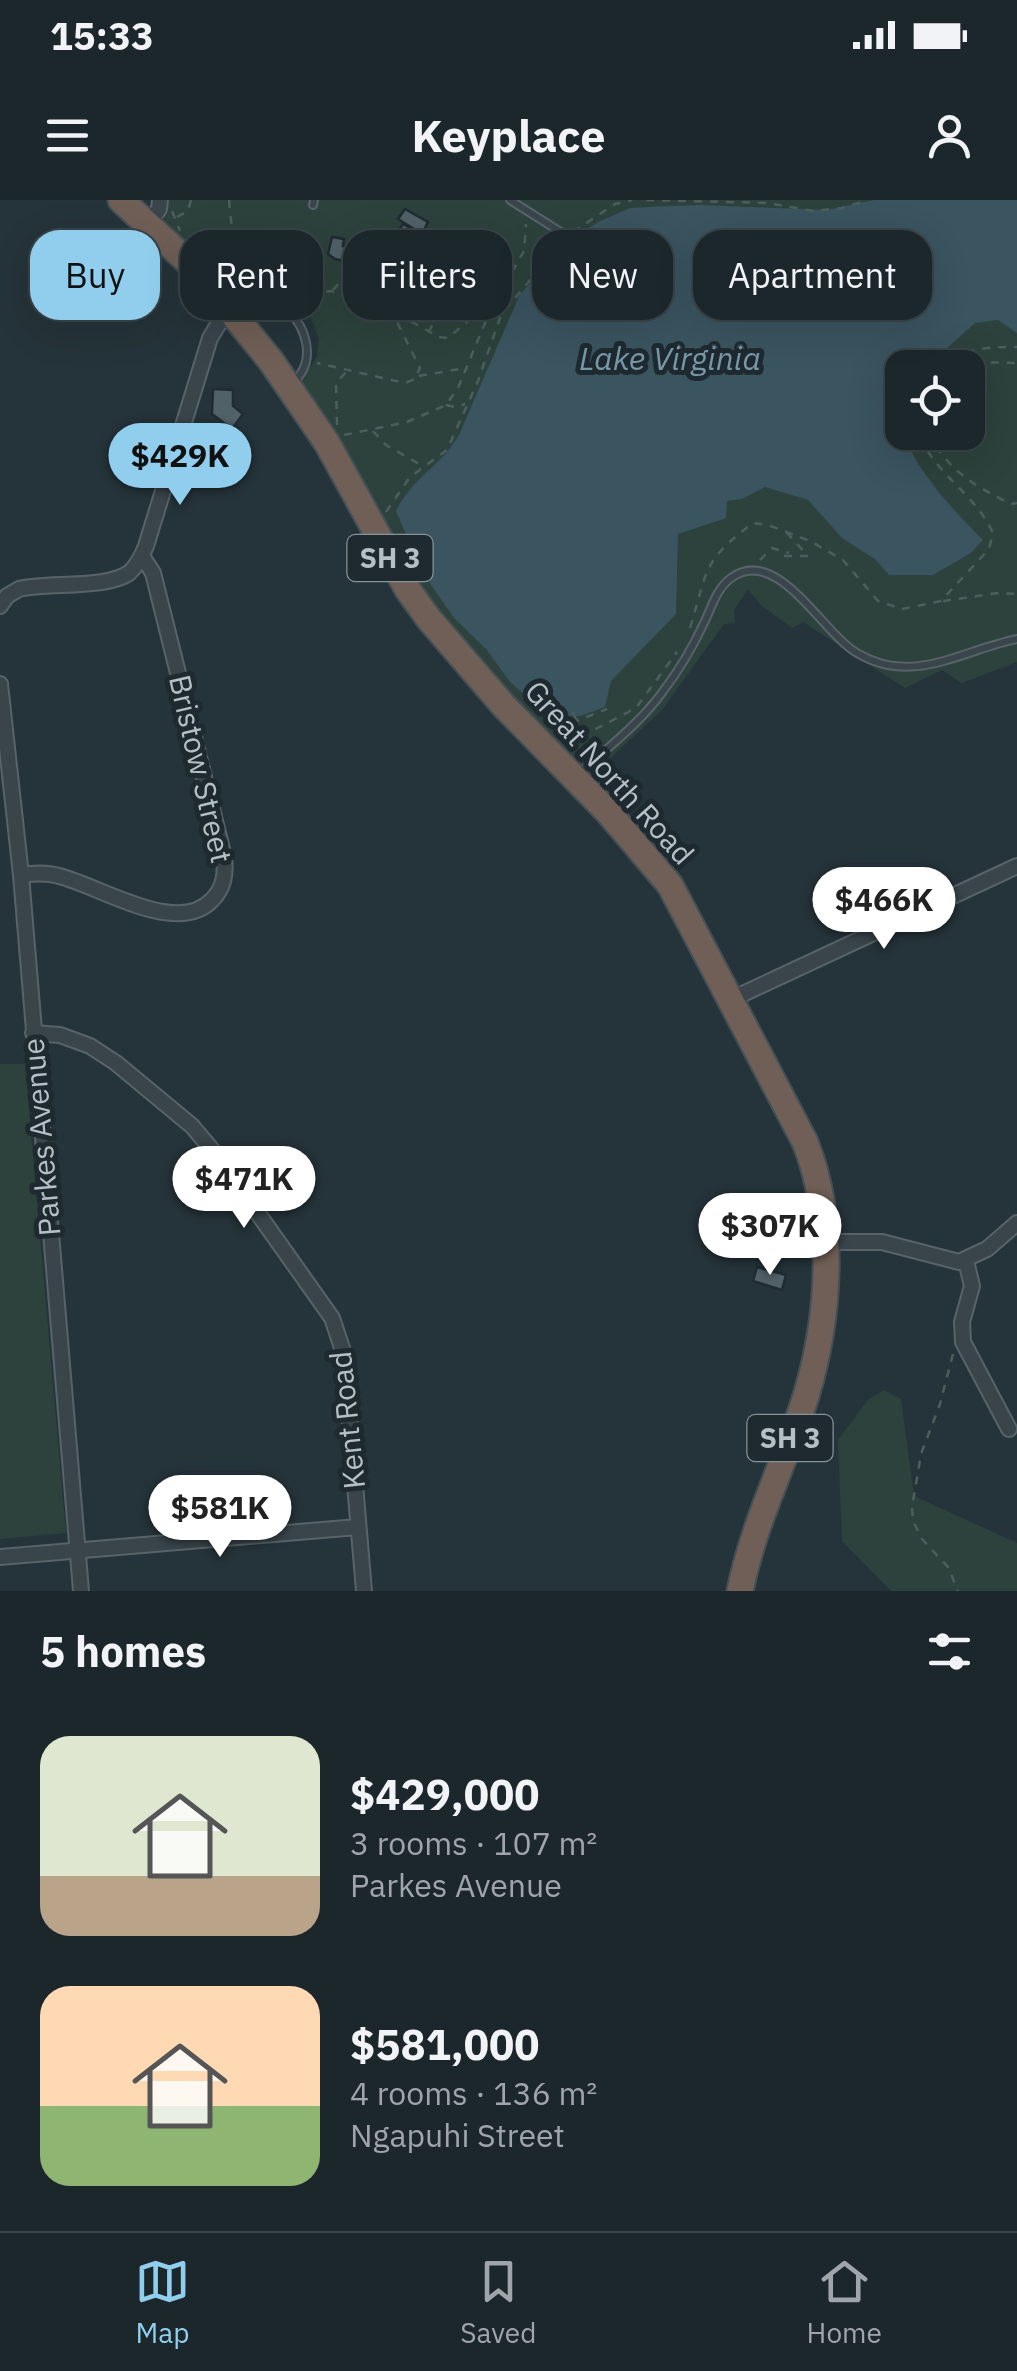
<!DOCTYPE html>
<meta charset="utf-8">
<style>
body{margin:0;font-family:"IBM Plex Sans",sans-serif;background:#293338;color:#f1f3f6;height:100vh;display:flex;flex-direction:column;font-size:38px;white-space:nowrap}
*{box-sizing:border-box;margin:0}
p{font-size:32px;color:#a0a5a9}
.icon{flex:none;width:55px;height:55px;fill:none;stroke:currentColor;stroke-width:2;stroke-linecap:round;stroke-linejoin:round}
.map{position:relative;height:1391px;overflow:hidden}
.sheet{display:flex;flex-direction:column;background:#1c272c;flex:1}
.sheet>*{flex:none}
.hud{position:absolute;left:30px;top:30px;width:958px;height:90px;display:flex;gap:20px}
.buttons{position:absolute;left:885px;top:150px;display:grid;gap:20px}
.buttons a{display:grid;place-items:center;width:100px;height:100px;border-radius:20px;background:#1c272c;box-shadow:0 10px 40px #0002,0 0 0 2px #3a4448;font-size:50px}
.price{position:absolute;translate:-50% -85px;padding:0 22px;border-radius:35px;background:#fff;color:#222;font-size:32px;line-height:65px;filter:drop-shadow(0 2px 5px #0008)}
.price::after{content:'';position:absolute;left:50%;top:60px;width:30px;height:22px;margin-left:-15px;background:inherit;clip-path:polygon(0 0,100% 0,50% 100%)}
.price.active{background:#91ceee;color:#111}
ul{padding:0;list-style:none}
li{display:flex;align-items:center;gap:30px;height:250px;padding:0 40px}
li span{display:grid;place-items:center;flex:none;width:280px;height:200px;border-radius:30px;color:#555}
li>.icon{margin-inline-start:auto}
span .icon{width:120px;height:120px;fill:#fffc;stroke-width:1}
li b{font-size:42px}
h2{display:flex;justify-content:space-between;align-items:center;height:120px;padding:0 40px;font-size:42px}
.pill{padding:0 35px;border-radius:30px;background:#1c272c;box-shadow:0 10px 40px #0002,0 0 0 2px #3a4448;font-size:35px;line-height:90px}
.pill.active{background:#91ceee;color:#111}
.status{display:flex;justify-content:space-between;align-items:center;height:70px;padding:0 50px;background:#1c272c;direction:ltr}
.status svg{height:28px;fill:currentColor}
header{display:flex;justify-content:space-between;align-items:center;height:130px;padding:0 40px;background:#1c272c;font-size:45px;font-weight:800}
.menu{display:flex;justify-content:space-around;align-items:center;height:140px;border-top:2px solid #3a4448;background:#1c272c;font-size:28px;color:#a0a5a9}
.menu a{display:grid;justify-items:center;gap:5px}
.menu .active{color:#91ceee}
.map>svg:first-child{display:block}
.green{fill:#2d423c;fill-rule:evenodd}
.water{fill:#3a5460}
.building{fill:#516168;stroke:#202c32;stroke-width:2.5}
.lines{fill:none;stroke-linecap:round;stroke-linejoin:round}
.lane-casing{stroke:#576369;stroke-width:10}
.street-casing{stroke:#576369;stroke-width:18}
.highway-casing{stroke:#445056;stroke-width:29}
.path{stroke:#4c5f5c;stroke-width:2.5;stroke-dasharray:8 8;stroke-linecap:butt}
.lane{stroke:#39454b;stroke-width:6}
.street{stroke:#39454b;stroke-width:14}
.highway{stroke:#705f56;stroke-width:25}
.path-bridge{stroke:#4c5f5c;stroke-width:2.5;stroke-dasharray:8 8;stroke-linecap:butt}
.labels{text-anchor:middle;stroke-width:10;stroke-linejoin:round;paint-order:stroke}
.shield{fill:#1e2a30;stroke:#879399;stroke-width:2.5}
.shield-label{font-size:28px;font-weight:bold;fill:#b4c0c6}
.street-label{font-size:30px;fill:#b4c0c6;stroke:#1e2a30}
.water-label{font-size:32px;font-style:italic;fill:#7798a7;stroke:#1e2a30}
</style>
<div class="status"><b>15:33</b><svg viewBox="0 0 49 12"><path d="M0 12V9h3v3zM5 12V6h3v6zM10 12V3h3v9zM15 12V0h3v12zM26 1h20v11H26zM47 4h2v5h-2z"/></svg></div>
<header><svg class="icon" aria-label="menu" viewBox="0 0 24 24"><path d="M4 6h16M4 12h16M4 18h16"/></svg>Keyplace<svg class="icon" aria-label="person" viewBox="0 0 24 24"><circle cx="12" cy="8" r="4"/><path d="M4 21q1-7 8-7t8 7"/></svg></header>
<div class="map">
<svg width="1017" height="1391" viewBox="0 0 1017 1391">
<rect width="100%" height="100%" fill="#25343a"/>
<!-- green -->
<g class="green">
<path d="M 162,0 L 1017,0 L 1017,462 L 962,483 L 942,470 L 905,488 L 803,422 L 792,428 L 762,406 L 748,389 L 734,410 L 735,423 L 724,424 L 662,510 L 588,579 L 443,426 L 298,187 L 317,156 L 319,139 L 304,99 L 271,84 L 223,83 L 156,11 ZM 902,168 L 968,168 L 968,232 L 902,232 Z"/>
<polygon points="0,864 25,864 66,1333 0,1339"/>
<polygon points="884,1190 901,1199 914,1296 1017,1343 1017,1391 891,1391 842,1341 838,1240 868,1200"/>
</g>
<!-- water -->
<path class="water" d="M 874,0 L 1017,0 L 1017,133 L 998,120 L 975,123 L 926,167 L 902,168 C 902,177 905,190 902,199 C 900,207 896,212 899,221 C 910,264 950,307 983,340 L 971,353 L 933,375 L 889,375 L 875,359 L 842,338 L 808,300 L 765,287 L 742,299 L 727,301 L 726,318 L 678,334 L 676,414 L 611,481 L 605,507 L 580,516 L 549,516 L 510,482 L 486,449 L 454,418 L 422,372 L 396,311 C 415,274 440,268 459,235 L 520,94 L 576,36 L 600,21 L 630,8 L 648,7 L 700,5 L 827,10 Z"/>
<!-- building -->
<g class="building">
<polygon points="405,9 428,22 422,34 398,19"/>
<polygon points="403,24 422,35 415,46 396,35"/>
<polygon points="332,37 344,39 343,46 357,49 355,63 335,59 328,54"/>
<polygon points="431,47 449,58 417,107 420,109 416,116 389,107 393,102 385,97 391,88 403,96 400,101"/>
<polygon points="379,58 390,66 375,88 363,79"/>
<polygon points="213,189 233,190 233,206 243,214 232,229 212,214"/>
<polygon points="757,1067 786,1075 782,1090 753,1081"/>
</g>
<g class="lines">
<!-- lane casing -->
<g class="lane-casing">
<g id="lane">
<polyline points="510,0 567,36"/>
<polyline points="313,5 314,0"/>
<path d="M 235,104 C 244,100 255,93 266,95 C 275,97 280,104 286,109 C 307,127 317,162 293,182"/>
<path d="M 579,574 C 607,548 638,525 661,494 C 677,473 693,447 704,423 C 712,407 716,389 731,378 C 777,344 822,433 857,453 C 912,486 960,451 1017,439"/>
</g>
</g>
<!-- street casing -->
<g class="street-casing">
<g id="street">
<polyline points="148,24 159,9 160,0"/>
<path d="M 0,406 L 7,396 L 19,389 C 47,382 106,389 129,373 C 137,366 142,356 146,346 L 210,138 L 229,107"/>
<polyline points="0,484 21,675 81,1391"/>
<path d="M 21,675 C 34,673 46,672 59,676 C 100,686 177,737 212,700 C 224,688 226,674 224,657 L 153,373 L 142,356"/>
<polyline points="732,799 1017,666"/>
<polyline points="33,833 60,835 90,846 116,863 192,926 218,957 332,1118 344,1154 364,1391"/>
<polyline points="825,1042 882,1042 959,1062 987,1049 1017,1023"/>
<polyline points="966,1061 972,1086 962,1122 963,1142 1009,1229"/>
<polyline points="0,1357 358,1327"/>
</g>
</g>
<!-- highway casing -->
<g class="highway-casing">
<path id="highway" d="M 121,0 L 197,70 L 271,161 L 327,243 L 408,390 L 429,419 L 504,506 L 608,612 L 670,685 L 805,942 C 836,1020 830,1116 806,1196 C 785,1263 754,1321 740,1391"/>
</g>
<!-- path -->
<g class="path">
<polyline points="229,0 232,30 248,86"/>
<polyline points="646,0 768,3 813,11 842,8 868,0"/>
<polyline points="172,11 180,31"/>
<polyline points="177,17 188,11 191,0"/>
<polyline points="573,32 615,4 632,0"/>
<polyline points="333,90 340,82 347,62"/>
<polyline points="298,104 310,94 331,91 386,112 395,118 420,168 415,179 405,183 317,163"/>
<polyline points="387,111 392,101"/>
<polyline points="396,117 403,111 416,119 425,115 433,124 429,131"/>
<polyline points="397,120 403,117 439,137 448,138 482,109 490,111"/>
<path d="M 939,168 C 963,148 987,147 1017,147"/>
<polyline points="960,168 973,162 1017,163"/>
<polyline points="419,176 465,168"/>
<polyline points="446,205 455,207 465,204"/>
<polyline points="337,225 336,183 346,172"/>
<polyline points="373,231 386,245 419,264"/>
<path d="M 929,232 C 945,269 976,287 1011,304 L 1017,303"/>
<polyline points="344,235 407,222 446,205 458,188 490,111 524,51 526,24"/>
<polyline points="386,312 410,277 447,250 478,181 501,115 560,44"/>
<polyline points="784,356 808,356 787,333"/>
<polyline points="760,360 772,348 789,353"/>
<polyline points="943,401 998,393 1017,394"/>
<path d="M 690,428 C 708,370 701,362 753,323 L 768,325 L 810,341 L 843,360 L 878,401 L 902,409 L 941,401 L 989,349 L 993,333 C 975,294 936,275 917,232"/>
<polyline points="572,512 574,515"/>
<polyline points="580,527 591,550"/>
<polyline points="562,536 571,523 607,509"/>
<polyline points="567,544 636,508 677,452"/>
<polyline points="953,1154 940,1204 921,1254 912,1307 913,1321 922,1339 948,1367 958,1391"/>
</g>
<!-- lane -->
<use href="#lane" class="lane"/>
<!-- street -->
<use href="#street" class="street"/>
<!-- highway -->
<use href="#highway" class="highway"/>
<!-- path-bridge -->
<polyline class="path-bridge" points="574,515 580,527"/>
</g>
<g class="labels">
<!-- shield labels -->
<g class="shield">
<rect x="347.5" y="335" width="85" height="46" rx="8"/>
<rect x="747.5" y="1215" width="85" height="46" rx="8"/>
</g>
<g class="shield-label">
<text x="390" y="368">SH 3</text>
<text x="790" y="1248">SH 3</text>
</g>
<!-- street labels -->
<g class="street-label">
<text transform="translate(200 569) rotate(77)" y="10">Bristow Street</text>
<text transform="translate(609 573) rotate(48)" y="10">Great North Road</text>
<text transform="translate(42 937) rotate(-95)" y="10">Parkes Avenue</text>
<text transform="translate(348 1220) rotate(-96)" y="10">Kent Road</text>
</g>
<!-- water labels -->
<g class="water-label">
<text x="670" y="170">Lake Virginia</text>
</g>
</g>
</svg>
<div class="buttons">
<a><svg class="icon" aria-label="locate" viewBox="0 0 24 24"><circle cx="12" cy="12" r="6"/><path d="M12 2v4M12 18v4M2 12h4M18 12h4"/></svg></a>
</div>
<b class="price active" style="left:180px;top:308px">$429K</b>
<b class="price" style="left:884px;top:752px">$466K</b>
<b class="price" style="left:244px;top:1031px">$471K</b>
<b class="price" style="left:770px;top:1078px">$307K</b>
<b class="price" style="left:220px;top:1360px">$581K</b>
<div class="hud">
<a class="pill active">Buy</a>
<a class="pill">Rent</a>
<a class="pill">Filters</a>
<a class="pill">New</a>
<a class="pill">Apartment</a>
</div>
</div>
<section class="sheet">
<h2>5 homes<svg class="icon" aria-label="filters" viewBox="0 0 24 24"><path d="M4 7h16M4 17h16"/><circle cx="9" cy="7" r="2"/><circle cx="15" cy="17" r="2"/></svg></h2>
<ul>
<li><span style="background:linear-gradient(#dfe7d0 70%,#b9a48a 0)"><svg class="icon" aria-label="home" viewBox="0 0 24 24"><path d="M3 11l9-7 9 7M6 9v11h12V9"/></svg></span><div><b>$429,000</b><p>3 rooms · 107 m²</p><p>Parkes Avenue</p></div></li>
<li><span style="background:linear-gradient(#ffd9b3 60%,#8fb573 0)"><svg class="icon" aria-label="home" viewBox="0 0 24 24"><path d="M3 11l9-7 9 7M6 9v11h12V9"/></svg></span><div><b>$581,000</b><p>4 rooms · 136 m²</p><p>Ngapuhi Street</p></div></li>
</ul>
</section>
<nav class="menu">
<a class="active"><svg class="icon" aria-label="map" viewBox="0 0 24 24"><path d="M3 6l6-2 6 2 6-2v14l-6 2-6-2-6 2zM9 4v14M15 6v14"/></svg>Map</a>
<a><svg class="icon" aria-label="saved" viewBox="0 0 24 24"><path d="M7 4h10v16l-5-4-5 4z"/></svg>Saved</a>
<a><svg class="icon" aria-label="home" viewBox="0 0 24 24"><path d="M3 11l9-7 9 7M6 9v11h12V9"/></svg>Home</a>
</nav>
